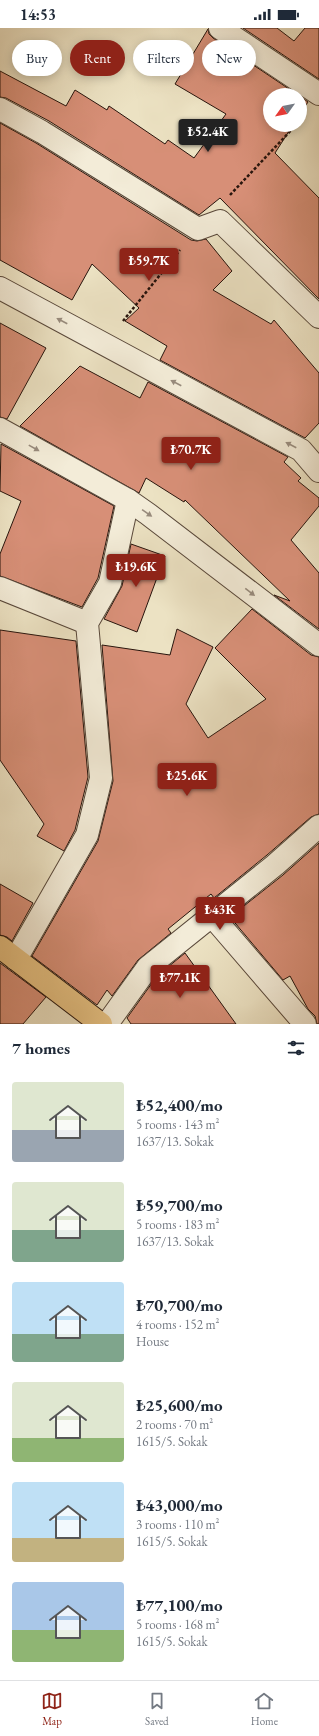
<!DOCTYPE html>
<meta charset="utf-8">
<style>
body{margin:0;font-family:"EB Garamond",serif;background:#f6f6f7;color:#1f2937;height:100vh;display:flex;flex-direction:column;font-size:15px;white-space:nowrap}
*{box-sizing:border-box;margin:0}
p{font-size:13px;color:#747a83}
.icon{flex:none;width:22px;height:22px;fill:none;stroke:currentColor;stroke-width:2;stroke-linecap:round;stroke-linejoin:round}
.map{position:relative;height:996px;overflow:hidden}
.side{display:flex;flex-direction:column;background:#fff;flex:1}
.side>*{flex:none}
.top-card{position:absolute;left:12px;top:12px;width:295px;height:36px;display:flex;gap:8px}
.needle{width:26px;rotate:237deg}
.buttons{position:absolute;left:263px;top:60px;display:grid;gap:8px}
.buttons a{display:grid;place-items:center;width:44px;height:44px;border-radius:50%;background:#fff;box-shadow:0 2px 10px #0003;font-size:20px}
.price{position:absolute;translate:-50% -34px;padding:0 9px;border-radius:4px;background:#8f2418;color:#fff;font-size:13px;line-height:26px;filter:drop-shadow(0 1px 2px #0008)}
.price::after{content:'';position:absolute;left:50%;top:24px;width:12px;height:9px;margin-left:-6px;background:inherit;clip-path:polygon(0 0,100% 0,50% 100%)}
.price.active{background:#222;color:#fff}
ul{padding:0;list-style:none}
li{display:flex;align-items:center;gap:12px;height:100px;padding:0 12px}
li span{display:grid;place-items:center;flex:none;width:112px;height:80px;border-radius:4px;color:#555}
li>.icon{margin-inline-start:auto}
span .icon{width:48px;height:48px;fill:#fffc;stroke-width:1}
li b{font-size:17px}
h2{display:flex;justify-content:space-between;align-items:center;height:48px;padding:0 12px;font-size:17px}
.pill{padding:0 14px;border-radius:18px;background:#fff;box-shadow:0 2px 10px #0003;font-size:14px;line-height:36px}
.pill.active{background:#8f2418;color:#fff}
.status{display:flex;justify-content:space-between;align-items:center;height:28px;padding:0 20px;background:#fff;direction:ltr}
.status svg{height:11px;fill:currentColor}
.tab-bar{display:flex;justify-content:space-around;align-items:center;height:56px;border-top:1px solid #e0e1e3;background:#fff;font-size:11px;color:#747a83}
.tab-bar a{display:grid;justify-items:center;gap:2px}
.tab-bar .active{color:#8f2418}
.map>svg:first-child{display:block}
.building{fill:#d78f77;stroke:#28150d}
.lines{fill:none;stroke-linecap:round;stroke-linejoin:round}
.minor-casing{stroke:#59483a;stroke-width:24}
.major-casing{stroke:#28150d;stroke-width:24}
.path{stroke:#28150d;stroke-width:2.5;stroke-dasharray:3 2;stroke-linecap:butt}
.minor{stroke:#f3ecd8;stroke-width:22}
.major{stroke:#e6c182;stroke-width:22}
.oneway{fill:#988b7d}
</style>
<div class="status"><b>14:53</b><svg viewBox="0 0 49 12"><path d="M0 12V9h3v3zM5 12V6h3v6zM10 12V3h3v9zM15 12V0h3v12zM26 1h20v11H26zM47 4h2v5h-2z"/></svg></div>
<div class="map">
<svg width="319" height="996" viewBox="0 0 319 996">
<rect width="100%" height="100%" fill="#ece2c3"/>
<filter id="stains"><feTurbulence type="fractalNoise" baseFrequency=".005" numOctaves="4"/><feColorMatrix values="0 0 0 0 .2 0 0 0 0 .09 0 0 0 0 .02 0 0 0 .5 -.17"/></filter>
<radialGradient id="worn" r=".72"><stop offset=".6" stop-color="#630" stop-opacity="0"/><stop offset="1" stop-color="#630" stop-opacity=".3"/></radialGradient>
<!-- building -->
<g class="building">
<polygon points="243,0 277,0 294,13 305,0 319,0 319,51"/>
<polygon points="208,1 209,6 213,10 298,67 270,67 270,97 293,97 275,125 319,170 319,271 220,170 199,187 49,93 6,70 0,69 0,43 66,78 75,62 107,82 109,78 165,116 168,112 194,130 226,86 175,56"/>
<polygon points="300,68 308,74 300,86"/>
<polygon points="0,95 36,115 191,212 197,213 206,211 232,243 213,262 271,296 274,292 319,345 319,395 305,410 160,332 167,318 125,293 139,280 92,236 72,272 0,232"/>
<polygon points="0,295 46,320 7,391 0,389"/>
<polygon points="80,338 140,370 148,354 288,429 284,434 301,450 298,453 319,470 319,478 291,512 319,545 319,601 274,567 290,573 185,472 184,474 146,450 139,465 20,398"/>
<polygon points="1,416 114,478 98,550 82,579 0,548 0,526 21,473 0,463"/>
<polygon points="131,516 165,528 137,604 104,591 122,558"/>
<polygon points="252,581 311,627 319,629 319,786 311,789 267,827 214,870 211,866 168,901 171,905 138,932 112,968 107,962 97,977 32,928 98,813 113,753 102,617 170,627 177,601 213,619 186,676 208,710 266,671 215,620"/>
<polygon points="0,602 76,613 88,749 75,802 64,823 37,808 44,796 0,732"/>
<polygon points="319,815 319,996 317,996 315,988 308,981 290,948 283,952 230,889 283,847"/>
<polygon points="0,856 33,875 12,913 7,909 0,907"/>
<polygon points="185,925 236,996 131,996 127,990 157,948"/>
<polygon points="0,935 46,969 23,996 0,996"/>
</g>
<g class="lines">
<!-- minor casing -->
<g class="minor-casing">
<g id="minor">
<polyline points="220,0 319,66"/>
<polyline points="0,81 42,104 198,201 220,193 319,289"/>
<polyline points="0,260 301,422 319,443"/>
<polyline points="0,401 128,472 148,486 319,617"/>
<polyline points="0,560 87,595"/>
<polyline points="212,888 305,996"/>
<polyline points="16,931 87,807 101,750 87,595 110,555 128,472"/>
<polyline points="107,996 148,939 275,837 319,798"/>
</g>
</g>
<!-- major casing -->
<g class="major-casing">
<polyline id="major" points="0,919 101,996"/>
</g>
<!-- path -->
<g class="path">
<polyline points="230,167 296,97"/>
<polyline points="123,293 180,222"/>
</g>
<!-- minor -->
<use href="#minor" class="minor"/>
<!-- major -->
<use href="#major" class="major"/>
</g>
<!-- one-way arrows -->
<defs><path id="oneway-solid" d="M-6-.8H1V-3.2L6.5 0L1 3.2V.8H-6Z"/></defs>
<g class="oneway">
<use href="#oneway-solid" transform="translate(62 293) rotate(-152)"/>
<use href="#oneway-solid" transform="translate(176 355) rotate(-152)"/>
<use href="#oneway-solid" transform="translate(291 417) rotate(-152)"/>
<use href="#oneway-solid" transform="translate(34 420) rotate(29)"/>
<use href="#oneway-solid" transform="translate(147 485) rotate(35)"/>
<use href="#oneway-solid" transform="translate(250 564) rotate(38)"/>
</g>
<rect width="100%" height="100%" filter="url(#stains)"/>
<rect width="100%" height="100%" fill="url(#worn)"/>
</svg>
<div class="buttons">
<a><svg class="needle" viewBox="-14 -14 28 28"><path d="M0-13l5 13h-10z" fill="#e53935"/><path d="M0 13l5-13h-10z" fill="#747a83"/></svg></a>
</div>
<b class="price active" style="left:208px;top:125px">₺52.4K</b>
<b class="price" style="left:149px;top:254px">₺59.7K</b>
<b class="price" style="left:191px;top:443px">₺70.7K</b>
<b class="price" style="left:136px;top:560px">₺19.6K</b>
<b class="price" style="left:187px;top:769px">₺25.6K</b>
<b class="price" style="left:220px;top:903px">₺43K</b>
<b class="price" style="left:180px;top:971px">₺77.1K</b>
<div class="top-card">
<a class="pill">Buy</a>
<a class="pill active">Rent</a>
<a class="pill">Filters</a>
<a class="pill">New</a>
</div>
</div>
<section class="side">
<h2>7 homes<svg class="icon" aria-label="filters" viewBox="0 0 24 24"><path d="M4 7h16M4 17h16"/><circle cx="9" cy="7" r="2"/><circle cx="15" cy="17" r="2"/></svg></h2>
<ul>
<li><span style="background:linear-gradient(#dfe7d0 60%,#9aa5b1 0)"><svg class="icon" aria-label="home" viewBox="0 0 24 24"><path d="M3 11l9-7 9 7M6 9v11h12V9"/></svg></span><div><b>₺52,400/mo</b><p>5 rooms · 143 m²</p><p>1637/13. Sokak</p></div></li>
<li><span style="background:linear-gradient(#dfe7d0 60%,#7fa58c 0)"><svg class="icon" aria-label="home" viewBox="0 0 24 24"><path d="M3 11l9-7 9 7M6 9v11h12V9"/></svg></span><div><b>₺59,700/mo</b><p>5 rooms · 183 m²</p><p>1637/13. Sokak</p></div></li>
<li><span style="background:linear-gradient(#bfe0f5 65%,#7fa58c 0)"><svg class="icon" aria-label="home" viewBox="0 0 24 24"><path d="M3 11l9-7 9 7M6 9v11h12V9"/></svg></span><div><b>₺70,700/mo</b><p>4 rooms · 152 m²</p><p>House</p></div></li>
<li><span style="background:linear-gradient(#dfe7d0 70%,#8fb573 0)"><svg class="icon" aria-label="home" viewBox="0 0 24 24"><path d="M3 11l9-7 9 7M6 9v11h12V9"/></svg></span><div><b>₺25,600/mo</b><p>2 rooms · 70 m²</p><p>1615/5. Sokak</p></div></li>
<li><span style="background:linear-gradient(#bfe0f5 70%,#c2b280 0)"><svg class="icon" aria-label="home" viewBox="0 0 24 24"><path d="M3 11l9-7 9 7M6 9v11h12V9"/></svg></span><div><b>₺43,000/mo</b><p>3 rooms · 110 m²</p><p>1615/5. Sokak</p></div></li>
<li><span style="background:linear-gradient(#a9c7e8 60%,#8fb573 0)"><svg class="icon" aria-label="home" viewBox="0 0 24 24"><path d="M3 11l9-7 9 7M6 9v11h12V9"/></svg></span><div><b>₺77,100/mo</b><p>5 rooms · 168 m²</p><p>1615/5. Sokak</p></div></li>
</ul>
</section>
<nav class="tab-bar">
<a class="active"><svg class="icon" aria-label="map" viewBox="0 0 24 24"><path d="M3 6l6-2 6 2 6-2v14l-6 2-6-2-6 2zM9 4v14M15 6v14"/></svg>Map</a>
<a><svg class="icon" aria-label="saved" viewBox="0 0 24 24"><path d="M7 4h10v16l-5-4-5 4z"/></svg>Saved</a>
<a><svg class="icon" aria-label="home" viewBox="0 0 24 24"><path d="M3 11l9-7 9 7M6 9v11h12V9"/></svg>Home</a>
</nav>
